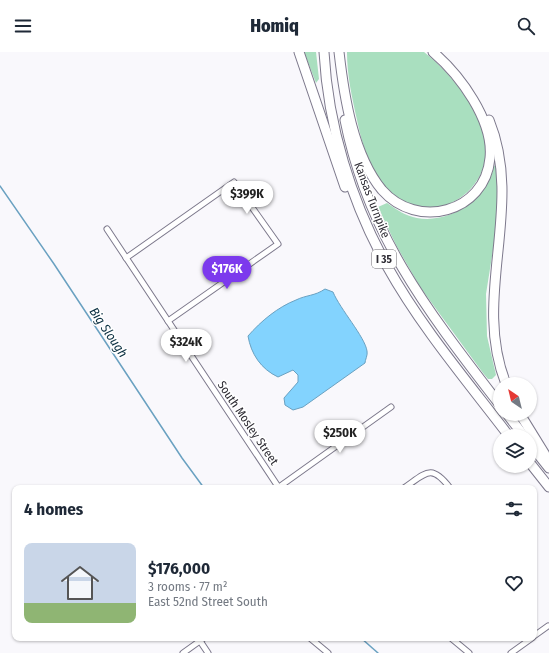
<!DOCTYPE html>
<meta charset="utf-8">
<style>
body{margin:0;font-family:"Fira Sans Condensed",sans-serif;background:#f2f2f3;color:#1f2937;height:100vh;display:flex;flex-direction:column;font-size:15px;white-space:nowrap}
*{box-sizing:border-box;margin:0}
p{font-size:13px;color:#747a83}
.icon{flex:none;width:22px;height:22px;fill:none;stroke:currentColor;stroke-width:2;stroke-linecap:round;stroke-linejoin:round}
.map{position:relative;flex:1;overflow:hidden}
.panel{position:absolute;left:12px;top:433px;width:525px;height:156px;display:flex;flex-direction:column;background:#fff;border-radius:8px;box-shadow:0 1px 3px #0004}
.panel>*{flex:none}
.needle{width:26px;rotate:325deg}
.buttons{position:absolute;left:493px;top:325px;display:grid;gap:8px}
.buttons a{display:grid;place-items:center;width:44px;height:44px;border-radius:50%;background:#fff;box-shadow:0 1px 3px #0004;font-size:20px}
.price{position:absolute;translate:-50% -34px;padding:0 9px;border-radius:14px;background:#fff;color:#222;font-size:13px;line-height:26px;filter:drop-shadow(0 1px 2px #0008)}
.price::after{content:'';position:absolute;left:50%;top:24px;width:12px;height:9px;margin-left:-6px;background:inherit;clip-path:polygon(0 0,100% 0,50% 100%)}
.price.on{background:#7c3aed;color:#fff}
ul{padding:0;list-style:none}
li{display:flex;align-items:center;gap:12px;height:100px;padding:0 12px}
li+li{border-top:1px solid #e0e1e3}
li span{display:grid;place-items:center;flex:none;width:112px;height:80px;border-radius:8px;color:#555}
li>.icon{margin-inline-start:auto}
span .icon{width:48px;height:48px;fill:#fffc;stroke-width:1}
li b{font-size:17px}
h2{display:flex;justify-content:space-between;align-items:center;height:48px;padding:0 12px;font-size:17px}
header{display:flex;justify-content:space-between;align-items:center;height:52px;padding:0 12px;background:#fff;font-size:18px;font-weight:800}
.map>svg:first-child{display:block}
.green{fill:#a9dfbf}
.water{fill:#83d3fe;stroke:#6aa1c1}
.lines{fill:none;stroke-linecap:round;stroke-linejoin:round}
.stream{stroke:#6aa1c1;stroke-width:1.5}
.minor-casing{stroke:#7d798c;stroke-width:7}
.motorway-casing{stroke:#7d798c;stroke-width:11}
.minor{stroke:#fff;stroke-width:5}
.motorway{stroke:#fff;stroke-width:9}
.labels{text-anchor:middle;stroke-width:3;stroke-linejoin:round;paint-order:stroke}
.shield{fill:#fff;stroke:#6d6b71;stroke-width:1}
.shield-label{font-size:11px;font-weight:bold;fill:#2e2c34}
.street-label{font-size:12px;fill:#2e2c34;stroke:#fff}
.water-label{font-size:13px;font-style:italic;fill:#082d3f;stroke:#fff}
</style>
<header><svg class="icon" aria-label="menu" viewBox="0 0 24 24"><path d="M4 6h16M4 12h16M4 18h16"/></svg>Homiq<svg class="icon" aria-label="search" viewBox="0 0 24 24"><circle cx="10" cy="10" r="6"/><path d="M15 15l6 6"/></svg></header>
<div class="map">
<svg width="549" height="601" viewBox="0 0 549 601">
<rect width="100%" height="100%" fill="#f9f8fc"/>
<!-- green -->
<g class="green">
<polygon points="304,0 316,0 319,27 316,31"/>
<path d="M 347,0 L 424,0 C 451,21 487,64 486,100 C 485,140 439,170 403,150 C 375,136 363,97 357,68 C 352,45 347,24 347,0 Z"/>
<path d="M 496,113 L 498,137 L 496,179 L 486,242 L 487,284 L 496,323 L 492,327 L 488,327 L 483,321 L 420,235 L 396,193 L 378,155 L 387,151 C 397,158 406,164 417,166 C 450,172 488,147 494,114 Z"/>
</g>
<!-- water -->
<path class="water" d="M 325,237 L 333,240 C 340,257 365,285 367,299 C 368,303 365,308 365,311 L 303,355 L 293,358 L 285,353 L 284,346 L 298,330 L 298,323 L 293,318 L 278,325 C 261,317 251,302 248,284 C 261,269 278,255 296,248 C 306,243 315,244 325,237 Z"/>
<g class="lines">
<!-- stream -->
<g class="stream">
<polyline points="0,134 54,212 182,406 204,436"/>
<polyline points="361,586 378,601"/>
</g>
<!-- minor casing -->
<g class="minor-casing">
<g id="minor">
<polyline points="107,177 279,436"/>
<polyline points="126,206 234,130 278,192 168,269"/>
<polyline points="279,435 391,355"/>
<path d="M 404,436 C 426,421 431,411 450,436"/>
<polyline points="534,584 548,574"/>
<polyline points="310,586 328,601"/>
<polyline points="451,586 469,601"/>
<polyline points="200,589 208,601"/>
<polyline points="183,601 204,586"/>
<polyline points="511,601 532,586"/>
</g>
</g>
<!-- motorway casing -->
<g class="motorway-casing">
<g id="motorway">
<polyline points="299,0 345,135"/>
<path d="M 324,0 C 328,74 351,149 387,214 C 421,275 467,329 509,384"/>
<path d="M 339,0 C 344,44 353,103 382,138 C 417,178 485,161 490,106 C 494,69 460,23 433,0"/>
<path d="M 345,68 C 368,184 430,262 500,353"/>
<path d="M 489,68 C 525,156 471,244 506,332"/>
<polyline points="507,362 524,384"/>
<polyline points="520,362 549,409"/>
<polyline points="530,392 549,416"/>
<polyline points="530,411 549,435"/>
</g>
</g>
<!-- minor -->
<use href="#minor" class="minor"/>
<!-- motorway -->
<use href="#motorway" class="motorway"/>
</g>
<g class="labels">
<!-- shield labels -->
<rect class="shield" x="372" y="198" width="24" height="18" rx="3"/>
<g class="shield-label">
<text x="384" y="211">I 35</text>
</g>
<!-- street labels -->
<g class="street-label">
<text transform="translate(372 148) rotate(69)" y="4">Kansas Turnpike</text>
<text transform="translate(248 371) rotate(56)" y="4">South Mosley Street</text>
</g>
<!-- water labels -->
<g class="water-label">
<text transform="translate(109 280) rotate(56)" y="5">Big Slough</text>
</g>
</g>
</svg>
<div class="buttons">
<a><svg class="needle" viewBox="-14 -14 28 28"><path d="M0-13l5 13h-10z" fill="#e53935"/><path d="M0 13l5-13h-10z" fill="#747a83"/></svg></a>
<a><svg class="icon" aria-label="layers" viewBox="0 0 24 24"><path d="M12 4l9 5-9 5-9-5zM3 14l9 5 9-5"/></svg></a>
</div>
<b class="price" style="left:247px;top:163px">$399K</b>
<b class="price on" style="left:227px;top:238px">$176K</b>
<b class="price" style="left:186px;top:311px">$324K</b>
<b class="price" style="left:340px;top:402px">$250K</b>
<section class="panel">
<h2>4 homes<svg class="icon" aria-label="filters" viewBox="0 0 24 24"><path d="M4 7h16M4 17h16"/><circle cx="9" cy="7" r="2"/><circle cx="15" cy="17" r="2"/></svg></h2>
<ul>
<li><span style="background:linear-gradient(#c9d6e8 75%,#8fb573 0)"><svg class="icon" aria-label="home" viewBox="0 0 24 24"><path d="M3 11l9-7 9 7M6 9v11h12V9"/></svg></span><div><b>$176,000</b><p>3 rooms · 77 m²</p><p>East 52nd Street South</p></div><svg class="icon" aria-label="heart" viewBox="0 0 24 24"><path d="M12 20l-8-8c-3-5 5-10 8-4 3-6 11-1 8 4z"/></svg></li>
</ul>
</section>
</div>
